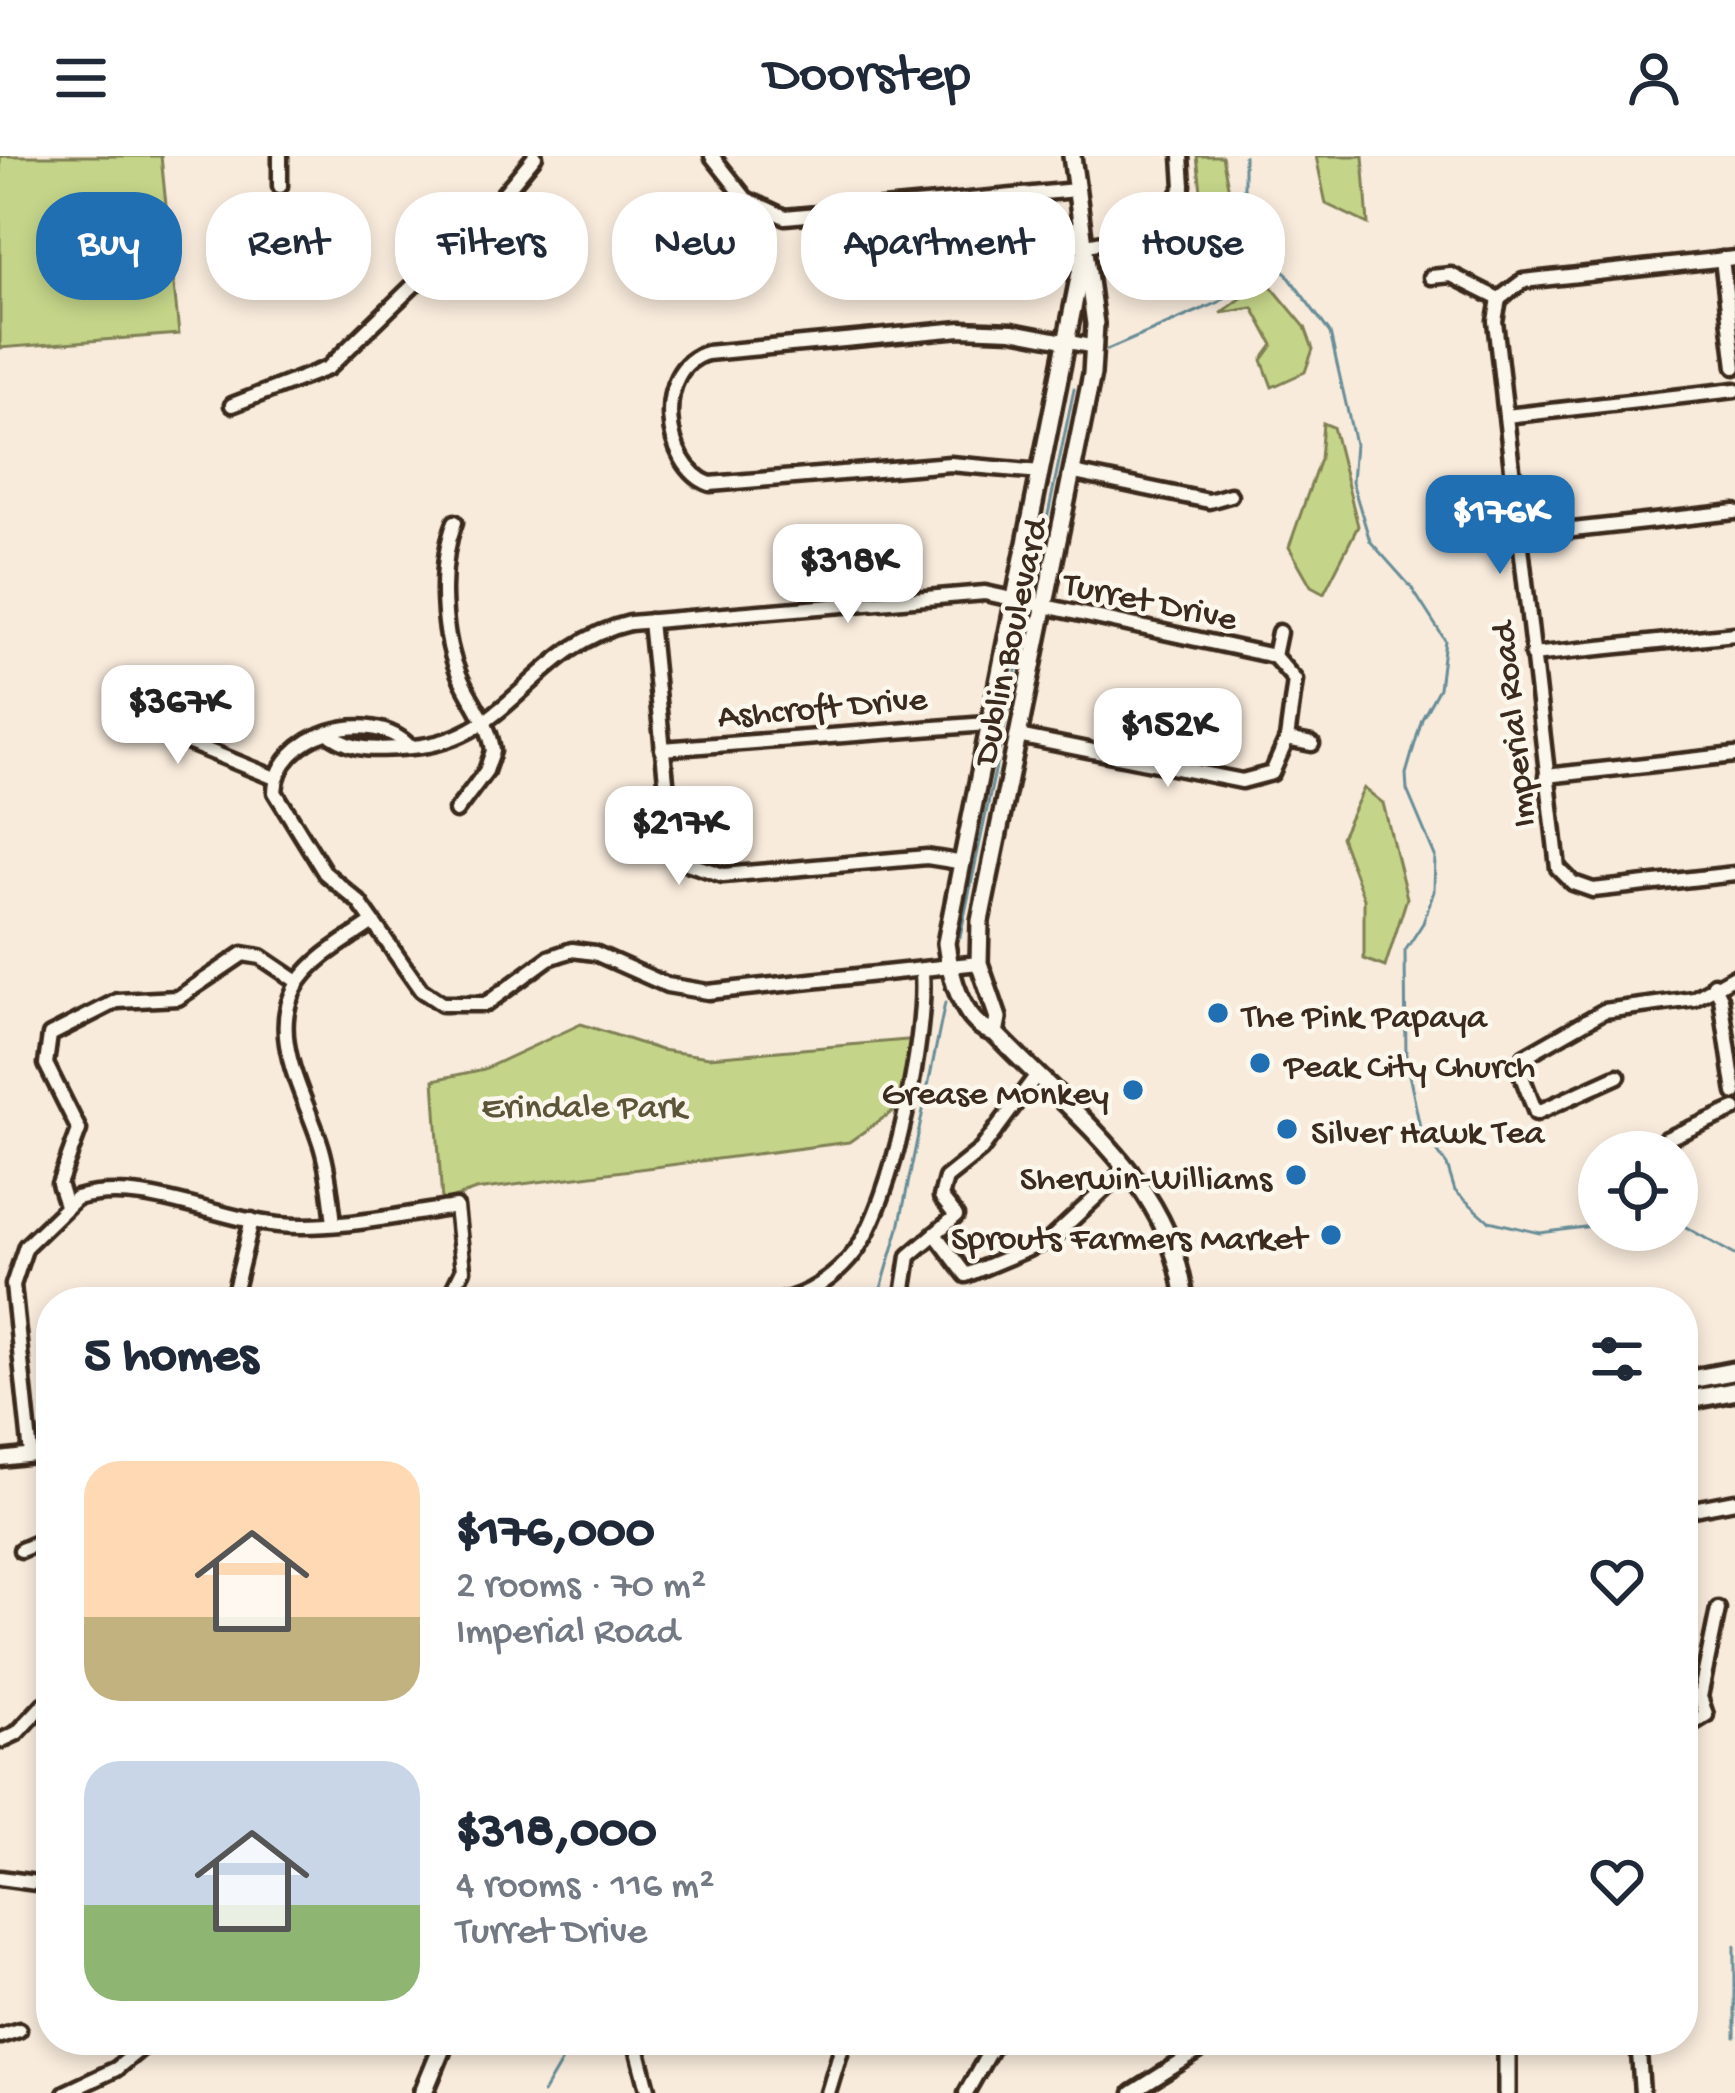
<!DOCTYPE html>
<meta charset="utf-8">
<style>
body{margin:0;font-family:"Gochi Hand",sans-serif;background:#f2f2f3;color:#1f2937;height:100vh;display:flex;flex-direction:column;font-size:45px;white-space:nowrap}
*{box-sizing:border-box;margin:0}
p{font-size:39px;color:#747a83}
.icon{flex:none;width:66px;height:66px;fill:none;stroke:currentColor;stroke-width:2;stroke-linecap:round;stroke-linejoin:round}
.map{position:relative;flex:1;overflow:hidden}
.side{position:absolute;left:36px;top:1131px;width:1662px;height:768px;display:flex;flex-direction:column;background:#fff;border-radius:48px;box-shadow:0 6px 18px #0003}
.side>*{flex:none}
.guide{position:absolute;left:36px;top:36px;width:1665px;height:108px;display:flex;gap:24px}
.buttons{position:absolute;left:1578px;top:975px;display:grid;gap:24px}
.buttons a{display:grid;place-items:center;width:120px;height:120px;border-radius:50%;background:#fff;box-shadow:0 6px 18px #0003;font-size:60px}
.price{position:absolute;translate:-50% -102px;padding:0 27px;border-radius:24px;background:#fff;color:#222;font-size:39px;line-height:78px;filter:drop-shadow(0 3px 6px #0008)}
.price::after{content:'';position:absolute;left:50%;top:72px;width:36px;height:27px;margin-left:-18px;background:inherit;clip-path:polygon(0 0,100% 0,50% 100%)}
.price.current{background:#1f6fb2;color:#fff}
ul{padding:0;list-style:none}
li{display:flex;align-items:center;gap:36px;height:300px;padding:0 48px}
li span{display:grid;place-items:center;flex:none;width:336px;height:240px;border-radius:36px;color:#555}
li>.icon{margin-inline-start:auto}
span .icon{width:144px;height:144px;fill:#fffc;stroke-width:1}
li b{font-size:51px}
h2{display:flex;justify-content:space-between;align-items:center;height:144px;padding:0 48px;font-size:51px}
.chip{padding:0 42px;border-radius:48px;background:#fff;box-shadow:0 6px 18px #0003;font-size:42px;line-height:108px}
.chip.current{background:#1f6fb2;color:#fff}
header{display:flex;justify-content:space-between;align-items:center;height:156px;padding:0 48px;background:#fff;font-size:54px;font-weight:600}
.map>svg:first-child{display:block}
.green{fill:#c4d589;stroke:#808054;stroke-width:3}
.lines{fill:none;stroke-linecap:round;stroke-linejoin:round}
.stream{stroke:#688d97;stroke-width:3}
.minor-casing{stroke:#3b2a1e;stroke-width:21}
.major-casing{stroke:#3b2a1e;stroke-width:24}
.highway-casing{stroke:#3b2a1e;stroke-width:26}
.minor{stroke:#fbf7ec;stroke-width:12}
.major{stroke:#fbf7ec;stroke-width:15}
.highway{stroke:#fbf7ec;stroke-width:16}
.poi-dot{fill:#1f6fb2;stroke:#fbf7ec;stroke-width:4.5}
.labels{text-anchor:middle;stroke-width:9;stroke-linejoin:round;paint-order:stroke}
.street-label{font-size:36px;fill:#3b2a1e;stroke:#fbf7ec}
.poi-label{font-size:36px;fill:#3b2a1e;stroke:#fbf7ec;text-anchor:start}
.park-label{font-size:36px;fill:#5d5539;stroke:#fbf7ec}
</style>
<header><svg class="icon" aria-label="menu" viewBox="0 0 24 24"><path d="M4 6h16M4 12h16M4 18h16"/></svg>Doorstep<svg class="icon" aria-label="person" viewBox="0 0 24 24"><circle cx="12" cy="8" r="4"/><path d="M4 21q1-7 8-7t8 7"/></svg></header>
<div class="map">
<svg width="1735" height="1937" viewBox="0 0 1735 1937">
<rect width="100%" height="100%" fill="#f8ebdc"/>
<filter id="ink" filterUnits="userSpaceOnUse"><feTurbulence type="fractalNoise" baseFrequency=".00833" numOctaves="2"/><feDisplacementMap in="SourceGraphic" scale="24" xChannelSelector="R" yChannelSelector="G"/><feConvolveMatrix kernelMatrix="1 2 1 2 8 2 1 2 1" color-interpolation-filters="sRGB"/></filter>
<g filter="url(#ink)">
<!-- green -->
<g class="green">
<polygon points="0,0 161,0 179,178 0,192"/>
<polygon points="1197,0 1222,0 1237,75 1259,102 1225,128 1192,85 1203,52"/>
<polygon points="1316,0 1363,0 1368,68 1326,48"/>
<polygon points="1266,124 1305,171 1313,193 1305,216 1272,231 1262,204 1273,189 1253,152 1221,157"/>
<polygon points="1323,267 1333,271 1358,370 1324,437 1311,430 1289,391 1320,303"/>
<polygon points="1364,632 1383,647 1407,742 1385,811 1364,803 1364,743 1341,681"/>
<polygon points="581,868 661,894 709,901 919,883 906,946 849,986 476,1034 442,1046 434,924 484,913"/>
</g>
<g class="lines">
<!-- stream -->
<g class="stream">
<polyline points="1244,0 1244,43 1275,102 1330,177 1355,288 1352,326 1370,385 1411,431 1445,484 1439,532 1422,563 1406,618 1407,634 1435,700 1434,735 1423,767 1405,795 1406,904 1420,971 1447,1009 1455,1035 1489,1065 1540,1077 1599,1069"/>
<polyline points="1107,194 1219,146 1273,104"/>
<polyline points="1032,436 1074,233"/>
<polyline points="960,781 1028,458"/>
<polyline points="1677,1066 1735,1099"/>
<polyline points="877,1146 899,1072 945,847"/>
<polyline points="1735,1789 1735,1881"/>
<polyline points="543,1937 574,1884"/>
</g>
<!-- minor casing -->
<g class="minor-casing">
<g id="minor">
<polyline points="712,0 746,43 785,61 1076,34"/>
<polyline points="280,30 280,0"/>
<polyline points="1082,90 1159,75 1183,30 1181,0"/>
<polyline points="1722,103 1735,211"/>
<polyline points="1431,121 1451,119 1499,143"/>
<polyline points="1499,143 1495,165 1558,712 1573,727 1593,734 1735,718"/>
<polyline points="1499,143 1523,125 1735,102"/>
<polyline points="232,249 328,212 487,58 535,0"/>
<polyline points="1506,260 1735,234"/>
<path d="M 1041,316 L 950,308 L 710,328 C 663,311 652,212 707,197 L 961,173 L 1012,175 L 1095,191"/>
<polyline points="1074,317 1209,345 1230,339"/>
<path d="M 455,366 C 438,410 441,482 462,525 C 473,548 490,569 493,595 L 486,615 L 456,655"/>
<polyline points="1519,380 1735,356"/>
<polyline points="650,465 672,685 684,706 723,719 927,701 958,706"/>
<polyline points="1532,499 1735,478"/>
<polyline points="1274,500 1279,476"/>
<polyline points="124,547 131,563 275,622"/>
<path d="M 332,580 C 358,597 382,593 412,591 C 511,584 532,490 630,467 L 985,437 L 1274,500 L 1295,524 L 1287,583"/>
<polyline points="1018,580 1242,625 1272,617 1287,583 1312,588"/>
<path d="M 410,591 C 372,550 277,577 275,636 L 325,717 L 359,746 L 421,834 L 442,848 L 486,848 L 549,802 L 572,794 L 595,797 L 667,829 L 708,836 L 979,807"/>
<polyline points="662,593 987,568"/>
<polyline points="1546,620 1735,599"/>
<polyline points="1714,828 1721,842 1735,937"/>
<polyline points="1618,920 1536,957 1518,910 1525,900 1604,855 1694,843 1735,820"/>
<polyline points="1664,984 1735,953"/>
<polyline points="66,1049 59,1028 79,974 46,908 50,879 117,845 178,842 243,798 261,801 298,826"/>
<path d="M 334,1067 C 331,1043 329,1017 322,993 C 307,941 263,876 300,824 C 319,798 348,784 373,766"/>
<polyline points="935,1078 966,1119 1050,1084 1126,1013"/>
<polyline points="509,1145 510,1146"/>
<polyline points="232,1146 252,1064"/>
<path d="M 778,1146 C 808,1140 836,1121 855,1096 C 893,1044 927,881 922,817"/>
<polyline points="902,1146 909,1100 956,1060 941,1041 946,1022 981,994 1036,920"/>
<path d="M 31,1299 L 13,1129 L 26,1090 L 76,1042 C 144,1023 213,1063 279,1069 C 337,1074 399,1059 456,1051 L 463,1114 L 447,1146"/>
<polyline points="0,1303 51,1297"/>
<polyline points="1683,1355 1735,1345"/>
<polyline points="21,1394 51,1381"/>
<polyline points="1688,1570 1706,1559 1700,1541 1718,1453"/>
<polyline points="0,1585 17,1577 44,1548"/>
<polyline points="1683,1601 1688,1570"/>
<polyline points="0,1722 51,1729"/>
<polyline points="0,1880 19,1874"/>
<polyline points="635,1884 649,1937"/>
<polyline points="1638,1884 1642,1937"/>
<polyline points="65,1937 116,1913 151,1884"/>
<polyline points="828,1937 844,1884"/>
<polyline points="966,1937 996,1884"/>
<polyline points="1132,1937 1216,1884"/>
</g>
</g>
<!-- major casing -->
<g class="major-casing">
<g id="major">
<path d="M 1083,102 L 946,787 C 950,818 962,869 995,877 C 1073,959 1173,1028 1185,1146"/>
<polyline points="995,877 998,862 979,807 980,765 1092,218 1095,168 1072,0"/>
<polyline points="1507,1937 1507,1884"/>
</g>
</g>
<!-- highway casing -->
<g class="highway-casing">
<g id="highway">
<polyline points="1683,1225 1735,1215"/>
<polyline points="1683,1245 1735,1235"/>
<polyline points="423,1937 445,1884"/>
</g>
</g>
<!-- minor -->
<use href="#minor" class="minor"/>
<!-- major -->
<use href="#major" class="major"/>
<!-- highway -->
<use href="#highway" class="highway"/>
</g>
</g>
<!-- markers -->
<g class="poi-dot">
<circle cx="1218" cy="857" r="12"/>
<circle cx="1260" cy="907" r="12"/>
<circle cx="1133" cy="934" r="12"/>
<circle cx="1287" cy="973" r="12"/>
<circle cx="1296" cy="1019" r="12"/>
<circle cx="1331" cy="1079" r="12"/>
</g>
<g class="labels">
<!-- street labels -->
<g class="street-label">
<text transform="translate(1151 442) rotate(12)" y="13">Turret Drive</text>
<text transform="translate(1007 485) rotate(-78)" y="13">Dublin Boulevard</text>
<text transform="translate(822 548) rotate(-5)" y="13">Ashcroft Drive</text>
<text transform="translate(1510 569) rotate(-96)" y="13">Imperial Road</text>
</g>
<!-- poi labels -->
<g class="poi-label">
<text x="1242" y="870">The Pink Papaya</text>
<text x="1284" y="920">Peak City Church</text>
<text x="1109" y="947" text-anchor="end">Grease Monkey</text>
<text x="1311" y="986">Silver Hawk Tea</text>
<text x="1272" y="1032" text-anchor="end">Sherwin-Williams</text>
<text x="1307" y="1092" text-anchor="end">Sprouts Farmers Market</text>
</g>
<!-- park labels -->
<g class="park-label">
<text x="584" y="960">Erindale Park</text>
</g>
</g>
</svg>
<div class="buttons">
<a><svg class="icon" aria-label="locate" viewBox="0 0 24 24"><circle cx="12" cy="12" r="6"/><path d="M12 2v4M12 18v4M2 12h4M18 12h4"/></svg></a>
</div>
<b class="price current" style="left:1500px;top:421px">$176K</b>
<b class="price" style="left:848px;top:470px">$318K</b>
<b class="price" style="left:178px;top:611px">$367K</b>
<b class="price" style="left:1168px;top:634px">$152K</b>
<b class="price" style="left:679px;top:732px">$217K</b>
<div class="guide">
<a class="chip current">Buy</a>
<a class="chip">Rent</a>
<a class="chip">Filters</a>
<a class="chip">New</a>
<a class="chip">Apartment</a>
<a class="chip">House</a>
</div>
<section class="side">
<h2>5 homes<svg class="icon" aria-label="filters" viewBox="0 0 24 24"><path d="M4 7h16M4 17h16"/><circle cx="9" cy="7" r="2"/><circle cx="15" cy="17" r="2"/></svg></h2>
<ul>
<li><span style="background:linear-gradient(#ffd9b3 65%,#c2b280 0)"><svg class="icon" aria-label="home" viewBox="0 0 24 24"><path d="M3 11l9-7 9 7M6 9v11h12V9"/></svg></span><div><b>$176,000</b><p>2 rooms · 70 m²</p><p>Imperial Road</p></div><svg class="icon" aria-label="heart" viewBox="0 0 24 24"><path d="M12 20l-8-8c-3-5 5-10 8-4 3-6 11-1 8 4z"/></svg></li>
<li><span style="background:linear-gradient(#c9d6e8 60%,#8fb573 0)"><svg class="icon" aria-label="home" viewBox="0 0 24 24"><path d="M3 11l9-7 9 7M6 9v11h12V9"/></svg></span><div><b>$318,000</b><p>4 rooms · 116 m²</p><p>Turret Drive</p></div><svg class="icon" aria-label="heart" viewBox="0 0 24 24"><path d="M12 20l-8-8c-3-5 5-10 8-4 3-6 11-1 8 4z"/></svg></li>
</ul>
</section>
</div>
